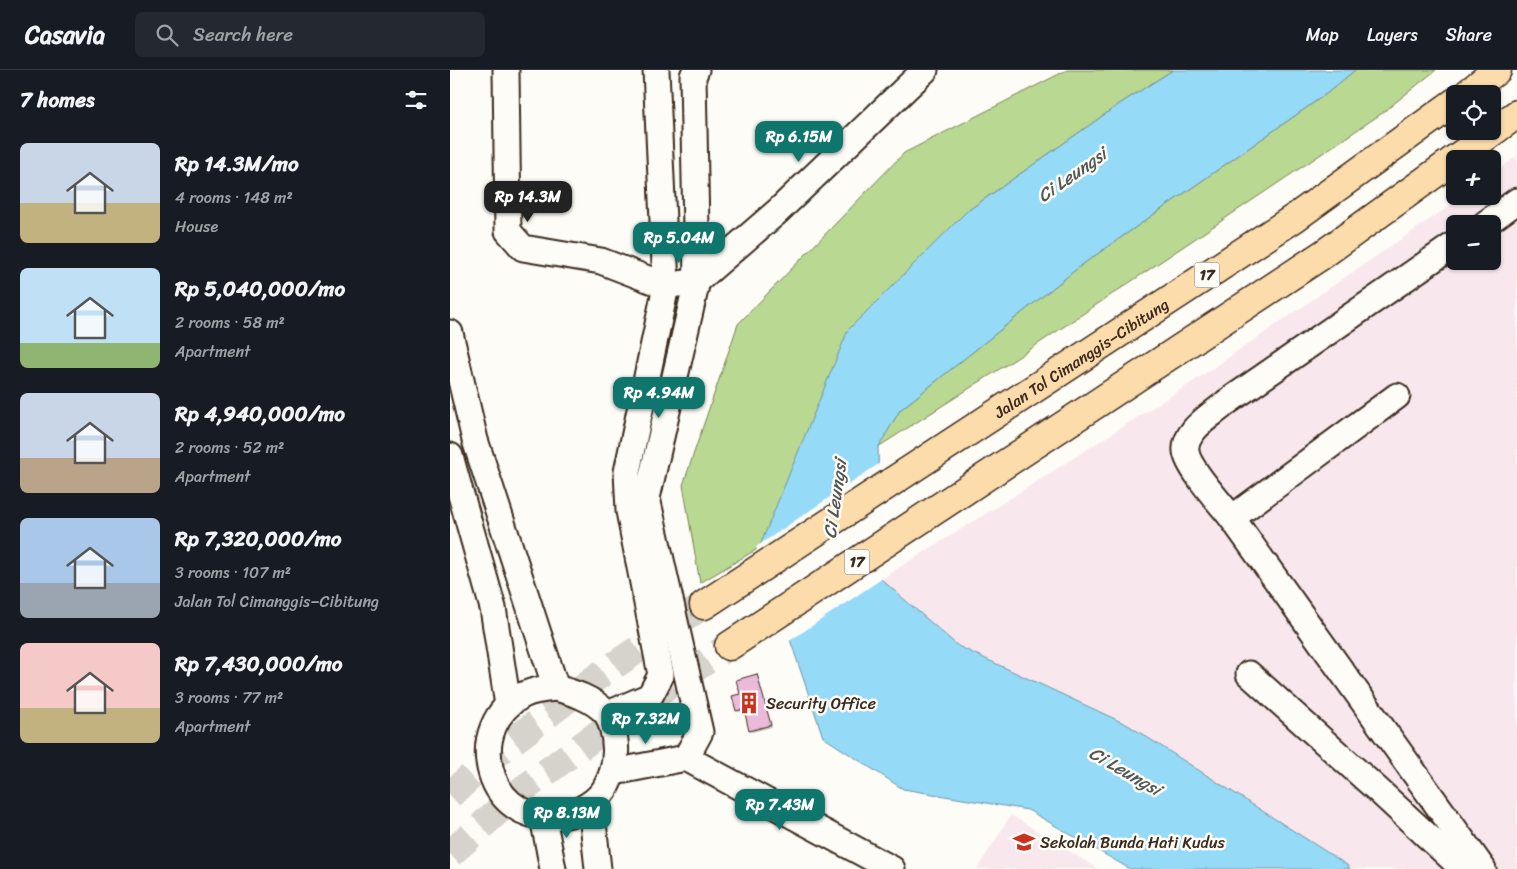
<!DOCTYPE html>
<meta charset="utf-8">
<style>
body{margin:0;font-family:Sriracha,sans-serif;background:#242831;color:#f1f3f6;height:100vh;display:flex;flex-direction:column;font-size:19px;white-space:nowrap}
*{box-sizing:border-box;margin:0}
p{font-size:16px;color:#9ea1a6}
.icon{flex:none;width:28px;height:28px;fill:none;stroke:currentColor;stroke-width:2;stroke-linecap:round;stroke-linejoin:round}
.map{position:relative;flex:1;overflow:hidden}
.side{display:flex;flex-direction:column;background:#171b24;width:450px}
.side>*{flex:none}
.fabs{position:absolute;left:996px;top:15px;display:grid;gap:10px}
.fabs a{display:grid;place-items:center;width:55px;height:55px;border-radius:8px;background:#171b24;box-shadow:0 1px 4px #0004;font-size:25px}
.price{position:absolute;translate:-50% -42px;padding:0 11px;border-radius:10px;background:#0f766e;color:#fff;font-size:16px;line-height:32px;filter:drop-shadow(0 1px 2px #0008)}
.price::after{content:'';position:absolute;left:50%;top:30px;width:15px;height:11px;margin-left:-8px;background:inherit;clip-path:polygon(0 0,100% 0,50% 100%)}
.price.current{background:#222;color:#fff}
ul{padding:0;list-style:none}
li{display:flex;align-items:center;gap:15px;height:125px;padding:0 20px}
li span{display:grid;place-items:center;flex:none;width:140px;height:100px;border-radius:8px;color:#555}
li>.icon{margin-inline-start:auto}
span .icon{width:60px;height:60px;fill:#fffc;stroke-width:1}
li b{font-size:21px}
h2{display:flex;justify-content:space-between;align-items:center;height:60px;padding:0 20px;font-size:21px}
header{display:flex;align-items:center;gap:30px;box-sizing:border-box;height:70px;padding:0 25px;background:#171b24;border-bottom:1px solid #363941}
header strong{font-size:24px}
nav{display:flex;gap:28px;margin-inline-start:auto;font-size:18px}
.search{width:350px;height:45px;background:#242831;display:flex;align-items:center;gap:12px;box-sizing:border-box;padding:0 18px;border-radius:8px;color:#9ea1a6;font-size:19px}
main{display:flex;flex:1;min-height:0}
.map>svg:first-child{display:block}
.built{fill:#f8e8ee;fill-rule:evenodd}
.green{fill:#b9d891;stroke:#7a8158}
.water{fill:#95daf7;stroke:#7194a0}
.pier{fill:#fdfcf7}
.shadow{fill:#0003}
.building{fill:#ebbada;stroke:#3b2a1e}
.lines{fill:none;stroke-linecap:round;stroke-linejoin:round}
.highway-tunnel{stroke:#d6d2cc;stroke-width:28;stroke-dasharray:28 14;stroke-linecap:butt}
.minor-casing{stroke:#3b2a1e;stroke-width:29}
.highway-casing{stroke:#3b2a1e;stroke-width:31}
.minor{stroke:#fdfcf7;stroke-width:25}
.highway{stroke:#fddcac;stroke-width:28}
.labels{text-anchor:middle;stroke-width:5;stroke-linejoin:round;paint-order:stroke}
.shield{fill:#fdfcf7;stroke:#75695f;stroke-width:1}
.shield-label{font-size:15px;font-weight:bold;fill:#3b2a1e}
.street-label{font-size:16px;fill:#3b2a1e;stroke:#fdfcf7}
.poi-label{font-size:16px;fill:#3b2a1e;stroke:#fdfcf7;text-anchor:start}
.water-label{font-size:18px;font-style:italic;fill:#525654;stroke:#fdfcf7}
</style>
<header>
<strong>Casavia</strong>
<div class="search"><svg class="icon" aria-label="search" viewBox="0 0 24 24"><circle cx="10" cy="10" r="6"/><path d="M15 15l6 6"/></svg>Search here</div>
<nav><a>Map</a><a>Layers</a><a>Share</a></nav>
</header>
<main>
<section class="side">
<h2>7 homes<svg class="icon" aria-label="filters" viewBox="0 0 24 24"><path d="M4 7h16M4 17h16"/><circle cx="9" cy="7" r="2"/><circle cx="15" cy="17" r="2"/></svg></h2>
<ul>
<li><span style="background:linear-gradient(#c9d6e8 60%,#c2b280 0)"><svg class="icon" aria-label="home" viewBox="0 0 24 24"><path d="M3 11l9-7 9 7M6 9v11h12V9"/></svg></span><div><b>Rp 14.3M/mo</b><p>4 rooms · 148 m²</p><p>House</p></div></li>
<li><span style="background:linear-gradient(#bfe0f5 75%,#8fb573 0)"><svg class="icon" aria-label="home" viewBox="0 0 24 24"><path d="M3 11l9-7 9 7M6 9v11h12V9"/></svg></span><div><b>Rp 5,040,000/mo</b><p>2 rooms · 58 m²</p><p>Apartment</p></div></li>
<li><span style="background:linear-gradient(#c9d6e8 65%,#b9a48a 0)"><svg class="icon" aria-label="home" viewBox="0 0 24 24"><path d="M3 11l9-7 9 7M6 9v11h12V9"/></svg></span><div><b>Rp 4,940,000/mo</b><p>2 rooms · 52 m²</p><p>Apartment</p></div></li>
<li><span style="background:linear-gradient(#a9c7e8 65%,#9aa5b1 0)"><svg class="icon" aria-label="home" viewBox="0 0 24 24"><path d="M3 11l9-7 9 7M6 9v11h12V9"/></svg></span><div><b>Rp 7,320,000/mo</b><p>3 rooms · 107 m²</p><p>Jalan Tol Cimanggis–Cibitung</p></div></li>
<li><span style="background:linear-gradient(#f6c9c9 65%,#c2b280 0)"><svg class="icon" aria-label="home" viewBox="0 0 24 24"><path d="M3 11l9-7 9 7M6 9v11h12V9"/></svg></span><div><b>Rp 7,430,000/mo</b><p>3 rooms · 77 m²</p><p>Apartment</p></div></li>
</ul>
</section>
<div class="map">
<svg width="1067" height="799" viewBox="0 0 1067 799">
<rect width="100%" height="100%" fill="#fdfcf7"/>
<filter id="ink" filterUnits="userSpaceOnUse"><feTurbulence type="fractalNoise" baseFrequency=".02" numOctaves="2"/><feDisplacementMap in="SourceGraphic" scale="10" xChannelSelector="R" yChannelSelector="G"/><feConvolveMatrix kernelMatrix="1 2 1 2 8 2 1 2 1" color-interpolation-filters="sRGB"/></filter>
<g filter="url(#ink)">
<!-- built -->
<g class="built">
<path d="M 1067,86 L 1067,799 L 900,799 L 897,795 L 678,655 L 508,576 L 431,509 L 569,423 L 747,309 L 1014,126 L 1042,126 L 1043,104 ZM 1005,154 L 1042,154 L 1042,191 L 1005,191 Z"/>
<polygon points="561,745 648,799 527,799"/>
</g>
<!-- green -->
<g class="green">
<polygon points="617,0 723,0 671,33 516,142 309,478 250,513 233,415 288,254 454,83"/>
<polygon points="905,0 986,0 931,44 570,286 428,377 450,340 633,194 876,24"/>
</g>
<!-- water -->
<polygon class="water" points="723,0 905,0 876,24 633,194 450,340 428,378 431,509 508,576 678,655 897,795 900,799 680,799 578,740 453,719 373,667 309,478 398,260 516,142 671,33"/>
<!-- pier -->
<polygon class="pier" points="430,393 433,508 338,572 306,477"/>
<!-- shadow -->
<polygon class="shadow" points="306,605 308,607 322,657 302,662 300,660 296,641 289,642 287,640 292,624"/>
<!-- building -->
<polygon class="building" points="307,604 321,655 299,661 294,639 286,641 282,626 290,624 286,610"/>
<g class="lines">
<!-- highway-tunnel -->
<g class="highway-tunnel">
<polyline points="0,725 45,685 144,609 254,535"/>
<polyline points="0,784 68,723 171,647 279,576"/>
</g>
<!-- minor casing -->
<g class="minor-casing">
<g id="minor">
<polyline points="56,0 58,161 73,178 151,191 216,216 247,211 328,141 475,0"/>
<polyline points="1035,154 1067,131"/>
<path d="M 1005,174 L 777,332 C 767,341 753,349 744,360 C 740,365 735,373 736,381 C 737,397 771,434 782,448 L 1033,799"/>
<polyline points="0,263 25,370 106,618"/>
<polyline points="0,386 43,538 58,635"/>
<polyline points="782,448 947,326"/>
<polyline points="799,604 930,722 1013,799"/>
<path d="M 106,618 C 124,623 142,628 156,643 C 159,646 160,652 162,656 C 168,677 167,696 157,715 C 151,728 139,735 126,742 C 118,746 110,746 101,746 C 35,750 14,655 73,625 C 83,620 94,619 106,618 Z"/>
<polyline points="158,644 200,626 211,605 179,441 177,402 216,216 206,0"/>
<polyline points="236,688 250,662 197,428 247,211 243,6 246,0"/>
<polyline points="164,702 236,688 442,799"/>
<polyline points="141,734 148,799"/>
<polyline points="93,747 103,799"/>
</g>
</g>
<!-- highway casing -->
<g class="highway-casing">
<g id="highway">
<polyline points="1017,24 1047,0"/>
<polyline points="1005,89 1067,44"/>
<path id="s1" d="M 254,535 L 846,147 L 1005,32"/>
<polyline points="279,576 872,185 1005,89"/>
</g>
</g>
<!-- minor -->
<use href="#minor" class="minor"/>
<!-- highway -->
<use href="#highway" class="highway"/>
</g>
</g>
<!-- icons -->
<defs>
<g id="building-bare" transform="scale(1.725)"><path d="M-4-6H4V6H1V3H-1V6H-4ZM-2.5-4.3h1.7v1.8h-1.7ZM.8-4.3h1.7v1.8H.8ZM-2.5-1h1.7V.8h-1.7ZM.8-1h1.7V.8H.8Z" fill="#c8321e" stroke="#fdfcf7" stroke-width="2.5" paint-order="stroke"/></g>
<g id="school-bare" transform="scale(1.725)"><path d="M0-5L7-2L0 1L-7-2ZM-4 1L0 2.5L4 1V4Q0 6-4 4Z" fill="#c8321e" stroke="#fdfcf7" stroke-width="2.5" paint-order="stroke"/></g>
</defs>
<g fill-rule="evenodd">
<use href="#building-bare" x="299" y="633"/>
<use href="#school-bare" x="574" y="772"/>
</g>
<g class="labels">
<!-- shield labels -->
<g class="shield">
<rect x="744.5" y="192.5" width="25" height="25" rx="4"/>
<rect x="394.5" y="479.5" width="25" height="25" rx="4"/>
</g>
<g class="shield-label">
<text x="757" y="210">17</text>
<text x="407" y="497">17</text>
</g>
<!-- street labels -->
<g class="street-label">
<text dy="6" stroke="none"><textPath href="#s1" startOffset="451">Jalan Tol Cimanggis–Cibitung</textPath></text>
</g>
<!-- poi labels -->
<g class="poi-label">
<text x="316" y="639">Security Office</text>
<text x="590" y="778">Sekolah Bunda Hati Kudus</text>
</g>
<!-- water labels -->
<g class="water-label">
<text transform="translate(622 105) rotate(-35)" y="6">Ci Leungsi</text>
<text transform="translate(385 429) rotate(-82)" y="6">Ci Leungsi</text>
<text transform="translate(675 701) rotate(30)" y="6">Ci Leungsi</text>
</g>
</g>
</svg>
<div class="fabs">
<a><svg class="icon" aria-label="locate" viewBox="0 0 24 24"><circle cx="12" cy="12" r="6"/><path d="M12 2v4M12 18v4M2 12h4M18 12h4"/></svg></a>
<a>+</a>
<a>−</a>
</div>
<b class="price" style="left:349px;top:93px">Rp 6.15M</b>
<b class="price current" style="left:78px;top:153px">Rp 14.3M</b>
<b class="price" style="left:229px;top:194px">Rp 5.04M</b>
<b class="price" style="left:209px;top:349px">Rp 4.94M</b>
<b class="price" style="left:196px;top:675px">Rp 7.32M</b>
<b class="price" style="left:330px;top:761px">Rp 7.43M</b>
<b class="price" style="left:117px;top:769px">Rp 8.13M</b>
</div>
</main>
